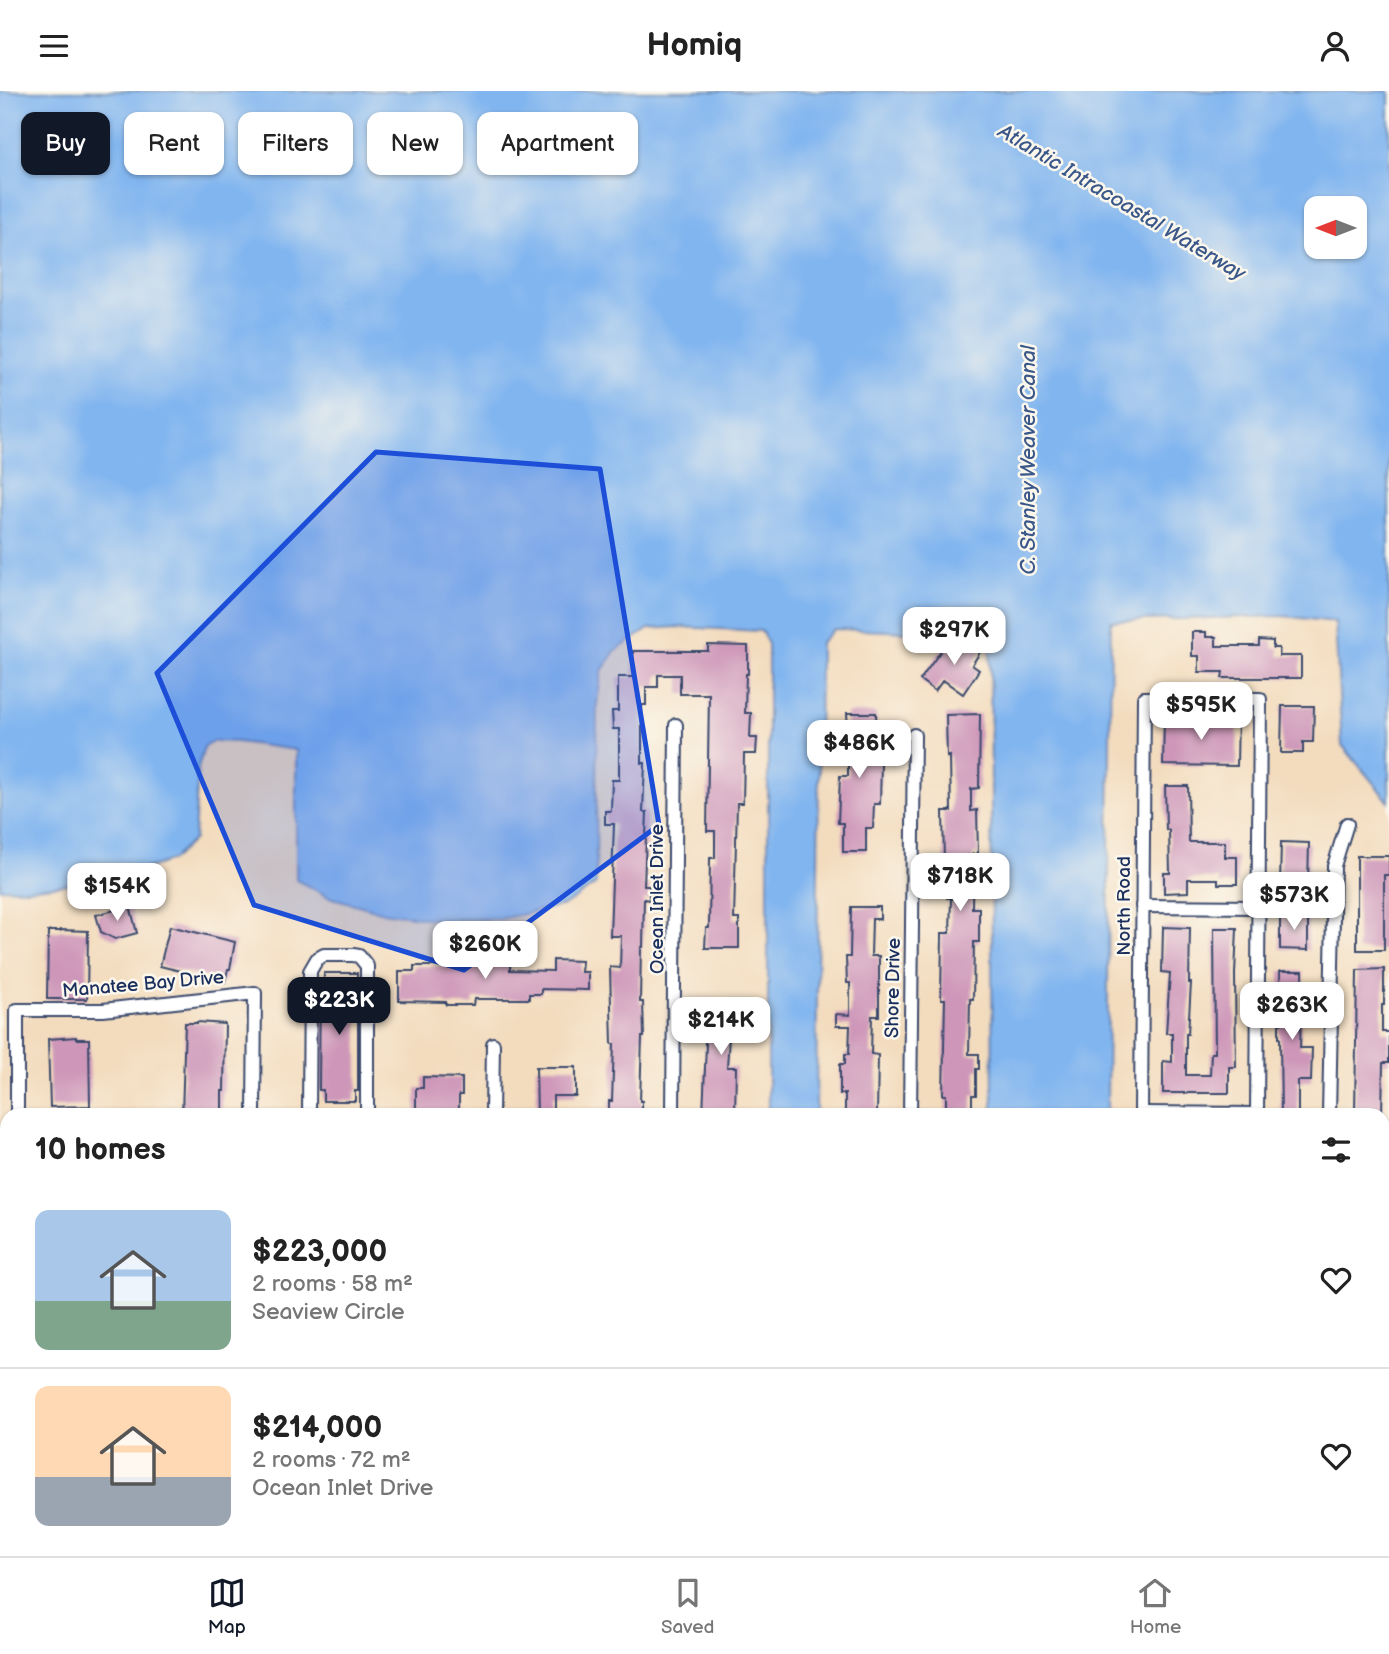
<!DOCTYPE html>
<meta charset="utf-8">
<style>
body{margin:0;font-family:"Balsamiq Sans",sans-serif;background:#f2f2f2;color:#222;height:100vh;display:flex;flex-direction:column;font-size:26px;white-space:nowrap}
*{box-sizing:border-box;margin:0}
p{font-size:23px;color:#767676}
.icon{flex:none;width:38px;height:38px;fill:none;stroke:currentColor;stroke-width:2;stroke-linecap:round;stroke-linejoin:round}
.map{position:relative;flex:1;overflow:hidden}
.details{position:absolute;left:0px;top:1017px;width:1390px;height:450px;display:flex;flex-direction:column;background:#fff;border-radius:21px 21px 0 0;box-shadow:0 2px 5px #0004}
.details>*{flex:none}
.top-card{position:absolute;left:21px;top:21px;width:700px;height:63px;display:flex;gap:14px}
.needle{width:46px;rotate:270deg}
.buttons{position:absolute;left:1304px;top:105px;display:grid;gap:14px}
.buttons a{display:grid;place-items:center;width:63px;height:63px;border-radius:14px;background:#fff;box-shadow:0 2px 5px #0004;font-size:35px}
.price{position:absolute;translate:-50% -60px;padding:0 16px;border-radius:14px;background:#fff;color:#222;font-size:23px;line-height:46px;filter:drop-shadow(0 2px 4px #0008)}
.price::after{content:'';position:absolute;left:50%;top:42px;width:21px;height:16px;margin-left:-10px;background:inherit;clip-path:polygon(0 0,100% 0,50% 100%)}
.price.selected{background:#111827;color:#fff}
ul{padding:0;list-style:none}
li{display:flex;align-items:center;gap:21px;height:175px;padding:0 35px}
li+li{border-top:2px solid #e0e0e0}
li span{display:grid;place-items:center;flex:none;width:196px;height:140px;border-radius:14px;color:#555}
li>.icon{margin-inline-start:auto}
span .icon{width:84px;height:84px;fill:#fffc;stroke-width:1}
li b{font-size:30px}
h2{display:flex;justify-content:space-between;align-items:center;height:84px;padding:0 35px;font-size:30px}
.chip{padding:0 24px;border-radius:14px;background:#fff;box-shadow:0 2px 5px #0004;font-size:24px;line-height:63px}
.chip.selected{background:#111827;color:#fff}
header{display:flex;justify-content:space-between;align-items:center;height:91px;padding:0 35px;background:#fff;font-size:32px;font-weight:600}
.tab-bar{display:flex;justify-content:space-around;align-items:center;height:98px;border-top:2px solid #e0e0e0;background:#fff;font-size:19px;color:#767676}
.tab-bar a{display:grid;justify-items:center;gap:4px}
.tab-bar .selected{color:#111827}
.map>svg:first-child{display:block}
.water{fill:#81b5ef;stroke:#4e72a6;stroke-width:2;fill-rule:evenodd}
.building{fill:#ce97b9}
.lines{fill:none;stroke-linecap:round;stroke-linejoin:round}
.street-casing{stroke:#3b496c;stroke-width:16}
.primary-casing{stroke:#3b496c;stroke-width:23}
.street{stroke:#fff;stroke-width:12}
.primary{stroke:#fff;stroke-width:19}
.marked{fill:#1d4ed8;fill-opacity:0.2;stroke:#1d4ed8;stroke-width:5;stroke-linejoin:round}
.labels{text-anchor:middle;stroke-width:5;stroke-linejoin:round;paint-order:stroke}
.street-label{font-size:19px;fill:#1b2f5e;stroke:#fbf7ec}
.water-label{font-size:21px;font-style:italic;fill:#3a578a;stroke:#fbf7ec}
</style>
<header><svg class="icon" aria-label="menu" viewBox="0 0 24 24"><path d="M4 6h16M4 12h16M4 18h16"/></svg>Homiq<svg class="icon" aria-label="person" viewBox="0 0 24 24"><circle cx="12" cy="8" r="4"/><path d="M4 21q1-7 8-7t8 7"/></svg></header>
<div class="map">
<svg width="1389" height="1465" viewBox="0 0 1389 1465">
<rect width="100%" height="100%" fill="#fbf7ec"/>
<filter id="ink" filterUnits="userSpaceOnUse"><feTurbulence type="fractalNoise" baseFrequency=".0143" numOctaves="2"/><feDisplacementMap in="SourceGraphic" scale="14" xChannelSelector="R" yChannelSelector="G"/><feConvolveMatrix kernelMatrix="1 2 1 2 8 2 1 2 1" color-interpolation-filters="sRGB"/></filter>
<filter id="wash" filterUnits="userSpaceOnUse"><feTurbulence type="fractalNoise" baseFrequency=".00686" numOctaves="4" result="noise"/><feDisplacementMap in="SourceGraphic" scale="28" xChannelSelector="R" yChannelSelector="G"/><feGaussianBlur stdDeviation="1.57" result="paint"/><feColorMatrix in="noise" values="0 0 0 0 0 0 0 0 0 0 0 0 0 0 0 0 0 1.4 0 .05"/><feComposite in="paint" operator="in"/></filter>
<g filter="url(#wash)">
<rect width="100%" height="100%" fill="#f3dcbe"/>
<!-- water -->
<g class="water">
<path d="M 0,0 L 1389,0 L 1389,711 L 1342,654 L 1335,531 L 1283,525 L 1111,530 L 1107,1024 L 993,1024 L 990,544 L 834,538 L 820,552 L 816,1024 L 768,1024 L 768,553 L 761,540 L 677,536 L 649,538 L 615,560 L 602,580 L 597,612 L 596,793 L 565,814 L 500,828 L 439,829 L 383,821 L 329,806 L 296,789 L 296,659 L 238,651 L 214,650 L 204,656 L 198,677 L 194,748 L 172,769 L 118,787 L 28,798 L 0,797 ZM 1316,117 L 1354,117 L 1354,156 L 1316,156 Z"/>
<polygon points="1024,1460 1085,1460 1088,1465 1018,1465"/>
</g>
<g id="blocks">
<!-- building -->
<g class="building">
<polygon points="1192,541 1206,541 1206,546 1216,546 1216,555 1259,555 1259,549 1273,550 1273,557 1279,557 1279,565 1301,565 1301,587 1222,587 1223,581 1199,581 1199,565 1192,565"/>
<polygon points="965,546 982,558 972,574 979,579 963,603 943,589 935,600 920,589 945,554 955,561"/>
<polygon points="708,554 748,555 748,583 746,583 745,622 751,622 750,647 757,647 756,663 744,663 743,712 737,712 734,828 739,828 739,857 705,857 706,837 709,837 710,767 715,767 715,740 707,740 709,603 680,603 680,584 658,584 658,596 646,596 646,614 642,614 642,672 645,672 643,721 647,721 644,795 649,795 649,809 644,808 643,856 641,856 640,911 643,911 644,946 642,946 640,1010 642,1010 642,1024 609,1024 609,1010 612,1010 614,953 612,953 610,876 620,877 621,845 610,845 614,733 605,733 605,720 611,720 612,689 619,689 619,638 613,638 612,620 618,620 618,586 633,586 633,560 708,560"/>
<polygon points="1282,615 1314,615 1313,651 1303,651 1303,662 1281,662"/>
<polygon points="847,622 876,622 878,671 881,671 880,713 874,713 873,737 866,737 866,761 843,761 843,732 838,732 840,685 848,685 848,656 839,656 839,638 848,638"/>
<polygon points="1216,622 1238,623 1237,675 1163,674 1164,628 1193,628 1193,633 1216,633"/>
<polygon points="980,623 979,697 971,698 971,720 977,719 978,763 973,763 972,817 979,817 979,851 974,851 973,908 970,908 969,963 979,963 979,978 976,978 976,1004 972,1004 972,1024 946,1024 946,1004 943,1004 945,908 941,908 942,842 950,842 951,807 947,807 947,786 942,786 942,772 944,772 943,720 951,720 950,665 947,666 946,624"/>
<polygon points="1165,695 1188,695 1189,751 1225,751 1225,766 1237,766 1237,793 1218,793 1218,788 1188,788 1188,801 1164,802 1164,782 1170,782 1169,739 1166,739"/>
<polygon points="1281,751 1309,752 1308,794 1280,794"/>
<polygon points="1357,765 1389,765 1389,784 1384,784 1384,859 1357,859"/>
<polygon points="130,815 137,842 115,848 101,841 96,824"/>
<polygon points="851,816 880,816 880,828 872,828 871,865 879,865 879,925 872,925 871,963 878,964 877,1024 845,1024 845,1003 840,1003 840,973 845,973 845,963 849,963 850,935 836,935 836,923 850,924 850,892 847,892 846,866 850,866"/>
<polygon points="1280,824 1308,824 1308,859 1280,858"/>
<polygon points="170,835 235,851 230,878 228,878 225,891 160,875"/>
<polygon points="1163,836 1190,837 1189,892 1191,892 1188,943 1186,943 1186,984 1210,984 1211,962 1215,962 1214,837 1237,837 1235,883 1236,976 1229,976 1229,1002 1163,1002 1163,970 1172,971 1172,942 1166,942 1170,882 1162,881"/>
<polygon points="60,839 88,840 87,908 47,908 48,840 60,840"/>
<polygon points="446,860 462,860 461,873 499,873 499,872 510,872 510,879 553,880 553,869 582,870 581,881 588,881 588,899 541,898 541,903 529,903 529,908 474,908 473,914 446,914 446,911 399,910 399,880 414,880 414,875 446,875"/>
<polygon points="1384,878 1384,914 1382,914 1382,941 1389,941 1389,972 1383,972 1382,1024 1355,1024 1357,879"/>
<polygon points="1280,880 1303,880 1304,924 1301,924 1300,957 1312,957 1311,990 1298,990 1298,1024 1281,1024 1280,947 1279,947 1279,933 1281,933"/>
<polygon points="324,882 357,882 357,892 358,892 358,1000 355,1000 355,1010 323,1010 323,999 319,999 320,892 324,892"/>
<polygon points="708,911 744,912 743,947 729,946 727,976 736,976 735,1024 703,1024 706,953 705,953 705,942 707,942"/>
<polygon points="197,931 225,933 224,1000 222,1000 222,1024 182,1023 185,932 197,932"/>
<polygon points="76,946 76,948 89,948 90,1015 50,1016 48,948"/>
<polygon points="536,976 576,976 576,1005 553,1005 553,1024 537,1024"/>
<polygon points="423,986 462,987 462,1004 459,1004 459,1024 416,1023 416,997 423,997"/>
</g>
</g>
</g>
<g filter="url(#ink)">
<use href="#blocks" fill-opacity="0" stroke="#3b496c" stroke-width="2"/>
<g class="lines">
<!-- street casing -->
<g class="street-casing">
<g id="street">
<polyline points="1142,815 1258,816"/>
<polyline points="1141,1022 1257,1023"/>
<polyline points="17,1024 17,919 103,919 255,902 254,1024"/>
<polyline points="309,1024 310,880 317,868 324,864 353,864 359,865 367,875 367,1024"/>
<polyline points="492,1024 493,953"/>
<polyline points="673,1024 676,634"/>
<polyline points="910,1024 914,644"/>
<polyline points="1141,1024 1144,607 1260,608 1257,1024"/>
<polyline points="1329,1024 1334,775 1347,733"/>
<polyline points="0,1158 7,1090"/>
<polyline points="0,1210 7,1211"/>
<polyline points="1382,1354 1389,1354"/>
<polyline points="306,1460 308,1465"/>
<polyline points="316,1460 351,1460"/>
<polyline points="922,1460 922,1465"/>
<polyline points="117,1465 117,1460"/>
<polyline points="140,1465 141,1460"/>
<polyline points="572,1465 572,1460"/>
<polyline points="777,1465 777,1460"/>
<polyline points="797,1465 797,1460"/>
<polyline points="874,1465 875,1460"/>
<polyline points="1115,1465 1115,1460"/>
</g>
</g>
<!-- primary casing -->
<g class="primary-casing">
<g id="primary">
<polyline points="0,1451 7,1452"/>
<polyline points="60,1460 98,1465"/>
</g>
</g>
<!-- street -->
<use href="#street" class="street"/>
<!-- primary -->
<use href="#primary" class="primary"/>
</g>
</g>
<!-- marked area -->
<path class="marked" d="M 376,361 L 600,378 L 659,734 L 464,879 L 254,814 L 157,582 Z"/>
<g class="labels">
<!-- street labels -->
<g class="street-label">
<text transform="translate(656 808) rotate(-90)" y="7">Ocean Inlet Drive</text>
<text transform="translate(1123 815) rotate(-90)" y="7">North Road</text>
<text transform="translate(143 892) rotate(-5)" y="7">Manatee Bay Drive</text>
<text transform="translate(892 897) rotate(-89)" y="7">Shore Drive</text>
</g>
<!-- water labels -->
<g class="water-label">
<text transform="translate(1122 111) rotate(31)" y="7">Atlantic Intracoastal Waterway</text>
<text transform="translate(1028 369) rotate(-90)" y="7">C. Stanley Weaver Canal</text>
</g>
</g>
</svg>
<div class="buttons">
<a><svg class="needle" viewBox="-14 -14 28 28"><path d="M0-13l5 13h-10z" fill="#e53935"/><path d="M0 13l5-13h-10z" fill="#767676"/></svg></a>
</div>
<b class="price" style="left:954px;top:576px">$297K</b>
<b class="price" style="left:1201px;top:651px">$595K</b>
<b class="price" style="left:859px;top:689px">$486K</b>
<b class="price" style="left:960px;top:822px">$718K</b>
<b class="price" style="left:117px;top:832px">$154K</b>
<b class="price" style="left:1294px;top:841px">$573K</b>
<b class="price" style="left:485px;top:890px">$260K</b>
<b class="price selected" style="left:339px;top:946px">$223K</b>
<b class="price" style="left:1292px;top:951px">$263K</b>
<b class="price" style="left:721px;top:966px">$214K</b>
<div class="top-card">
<a class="chip selected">Buy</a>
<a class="chip">Rent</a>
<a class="chip">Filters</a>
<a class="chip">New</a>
<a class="chip">Apartment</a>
</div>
<section class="details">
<h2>10 homes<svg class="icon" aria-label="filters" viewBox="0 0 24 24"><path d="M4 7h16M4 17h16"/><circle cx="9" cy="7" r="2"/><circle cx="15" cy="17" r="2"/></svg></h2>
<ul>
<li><span style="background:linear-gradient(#a9c7e8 65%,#7fa58c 0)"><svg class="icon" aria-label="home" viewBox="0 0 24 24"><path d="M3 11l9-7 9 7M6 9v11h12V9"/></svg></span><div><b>$223,000</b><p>2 rooms · 58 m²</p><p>Seaview Circle</p></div><svg class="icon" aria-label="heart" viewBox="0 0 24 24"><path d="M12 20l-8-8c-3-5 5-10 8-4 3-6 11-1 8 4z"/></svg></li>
<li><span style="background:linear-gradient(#ffd9b3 65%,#9aa5b1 0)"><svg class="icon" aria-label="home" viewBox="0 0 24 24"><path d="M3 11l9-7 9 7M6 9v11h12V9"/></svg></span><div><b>$214,000</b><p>2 rooms · 72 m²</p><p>Ocean Inlet Drive</p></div><svg class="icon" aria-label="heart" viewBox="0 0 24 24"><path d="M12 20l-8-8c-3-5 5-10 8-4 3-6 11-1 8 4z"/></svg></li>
</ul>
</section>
</div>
<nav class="tab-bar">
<a class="selected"><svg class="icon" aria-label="map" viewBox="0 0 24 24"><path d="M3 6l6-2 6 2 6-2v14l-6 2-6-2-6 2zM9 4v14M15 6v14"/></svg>Map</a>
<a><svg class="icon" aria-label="saved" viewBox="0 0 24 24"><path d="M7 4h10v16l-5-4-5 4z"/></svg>Saved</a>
<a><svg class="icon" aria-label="home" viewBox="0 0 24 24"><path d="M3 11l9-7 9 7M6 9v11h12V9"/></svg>Home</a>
</nav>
